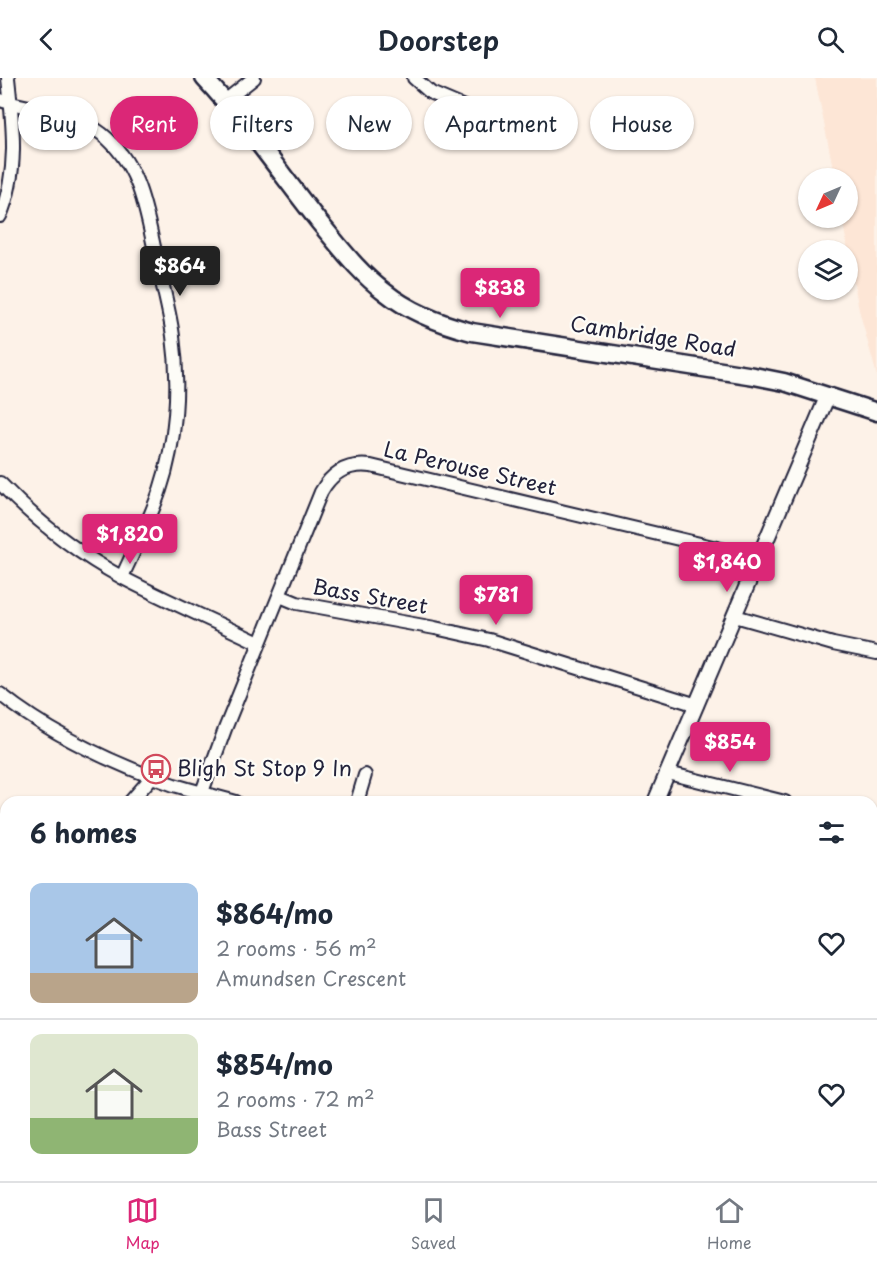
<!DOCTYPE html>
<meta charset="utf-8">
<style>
body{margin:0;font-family:"Playpen Sans",sans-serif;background:#f6f6f7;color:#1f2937;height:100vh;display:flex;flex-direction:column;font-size:22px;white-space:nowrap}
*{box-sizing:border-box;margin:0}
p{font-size:20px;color:#747a83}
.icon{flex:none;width:33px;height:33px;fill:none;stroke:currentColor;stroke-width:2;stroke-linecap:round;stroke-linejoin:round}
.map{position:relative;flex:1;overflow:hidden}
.details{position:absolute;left:0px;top:718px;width:878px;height:386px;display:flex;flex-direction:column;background:#fff;border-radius:18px 18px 0 0;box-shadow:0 2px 4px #0004}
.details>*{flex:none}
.hud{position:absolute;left:18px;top:18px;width:842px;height:54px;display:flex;gap:12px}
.needle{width:39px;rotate:226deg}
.tools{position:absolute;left:798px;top:90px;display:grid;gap:12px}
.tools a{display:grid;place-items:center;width:60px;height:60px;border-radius:50%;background:#fff;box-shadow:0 2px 4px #0004;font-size:30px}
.price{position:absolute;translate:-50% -51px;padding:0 14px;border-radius:6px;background:#db2777;color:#fff;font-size:20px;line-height:39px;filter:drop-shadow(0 2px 3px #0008)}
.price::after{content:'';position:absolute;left:50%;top:36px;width:18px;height:14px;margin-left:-9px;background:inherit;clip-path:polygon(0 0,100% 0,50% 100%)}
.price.on{background:#222;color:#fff}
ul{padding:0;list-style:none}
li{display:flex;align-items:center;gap:18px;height:150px;padding:0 30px}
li+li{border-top:2px solid #e0e1e3}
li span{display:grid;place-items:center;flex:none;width:168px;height:120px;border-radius:12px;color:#555}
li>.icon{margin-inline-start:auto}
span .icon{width:72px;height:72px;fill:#fffc;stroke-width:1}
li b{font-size:26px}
h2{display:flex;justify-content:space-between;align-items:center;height:72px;padding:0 30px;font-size:26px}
.chip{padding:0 21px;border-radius:27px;background:#fff;box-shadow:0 2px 4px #0004;font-size:21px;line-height:54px}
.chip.on{background:#db2777;color:#fff}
header{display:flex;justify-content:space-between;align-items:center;height:78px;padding:0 30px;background:#fff;font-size:27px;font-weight:600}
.tab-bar{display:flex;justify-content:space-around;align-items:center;height:84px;border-top:2px solid #e0e1e3;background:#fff;font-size:16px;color:#747a83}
.tab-bar a{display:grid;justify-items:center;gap:3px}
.tab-bar .on{color:#db2777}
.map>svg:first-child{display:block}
.built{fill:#fde6d6}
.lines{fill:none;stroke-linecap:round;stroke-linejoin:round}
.stream{stroke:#5a8a9a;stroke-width:4}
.minor-casing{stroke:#22223b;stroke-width:16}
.tertiary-casing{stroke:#22223b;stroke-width:18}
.secondary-casing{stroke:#22223b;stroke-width:21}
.motorway-casing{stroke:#22223b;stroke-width:26}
.minor{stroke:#fdfcf7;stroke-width:12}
.tertiary{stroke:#fdfcf7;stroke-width:14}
.secondary{stroke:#fdfcf7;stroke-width:16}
.motorway{stroke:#f9ddab;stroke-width:21}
.labels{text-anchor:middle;stroke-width:4.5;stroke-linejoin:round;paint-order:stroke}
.street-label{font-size:21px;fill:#22223b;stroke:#fdfcf7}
.poi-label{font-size:21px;fill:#22223b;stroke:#fdfcf7;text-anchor:start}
</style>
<header><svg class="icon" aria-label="back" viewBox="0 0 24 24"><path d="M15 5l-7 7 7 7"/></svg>Doorstep<svg class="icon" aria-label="search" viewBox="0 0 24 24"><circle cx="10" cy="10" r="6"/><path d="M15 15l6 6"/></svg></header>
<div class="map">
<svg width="877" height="1103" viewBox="0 0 877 1103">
<rect width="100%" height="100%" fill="#fdf2e8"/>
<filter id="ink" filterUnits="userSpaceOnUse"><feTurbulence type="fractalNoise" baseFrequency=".0167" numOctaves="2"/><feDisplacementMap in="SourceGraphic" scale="12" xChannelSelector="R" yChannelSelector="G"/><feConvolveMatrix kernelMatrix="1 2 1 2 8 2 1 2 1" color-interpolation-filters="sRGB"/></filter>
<g filter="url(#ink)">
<!-- built -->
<polygon class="built" points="815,0 877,0 877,298 859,232 842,140 848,140 848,100 835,100"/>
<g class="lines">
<!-- stream -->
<g class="stream">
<polyline points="0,917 6,929"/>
<polyline points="164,1098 167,1103"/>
</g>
<!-- minor casing -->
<g class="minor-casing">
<g id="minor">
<polyline points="414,0 431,15 483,37"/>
<path d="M 0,22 C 35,33 72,32 102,56 C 138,85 145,127 154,169 C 160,199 169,229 173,258 C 180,308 176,364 160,412 C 150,442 135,470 122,499"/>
<polyline points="225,23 254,0"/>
<path d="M 0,138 C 19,94 13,46 8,0"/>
<path d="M 0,405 C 36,443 77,475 123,500 C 167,523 214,543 259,565"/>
<polyline points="280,518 297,525 435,550 489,562 697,627"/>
<polyline points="735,538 833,566 877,575"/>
<path d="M 0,616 C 50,656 114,686 174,707 C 194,713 215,718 236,724"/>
<polyline points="668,695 785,724"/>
<path d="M 202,714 L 225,651 L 321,414 C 332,394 348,385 371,388 L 759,480"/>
<polyline points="130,724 152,699"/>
<polyline points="357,724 365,697"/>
<polyline points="872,745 877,746"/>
<polyline points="872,917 877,919"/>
<polyline points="0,1008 6,1015"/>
<polyline points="0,1031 6,1025"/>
<polyline points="872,1093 877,1095"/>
<polyline points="79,1098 81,1103"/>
<polyline points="632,1103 634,1098"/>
</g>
</g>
<!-- tertiary casing -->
<g class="tertiary-casing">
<g id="tertiary">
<polyline points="655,724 828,317"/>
<polyline points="467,1103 470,1098"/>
</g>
</g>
<!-- secondary casing -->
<g class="secondary-casing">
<path id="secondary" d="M 204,0 C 246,45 281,96 319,144 C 340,169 359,195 385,214 C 411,235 441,246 472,254 L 754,298 L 784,304 L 877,334"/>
</g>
<!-- motorway casing -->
<g class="motorway-casing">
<g id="motorway">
<polyline points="0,818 6,824"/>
<polyline points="0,853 6,859"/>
<polyline points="235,1098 240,1103"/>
<polyline points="267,1098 272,1103"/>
</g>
</g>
<!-- minor -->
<use href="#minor" class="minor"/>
<!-- tertiary -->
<use href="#tertiary" class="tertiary"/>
<!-- secondary -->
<use href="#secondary" class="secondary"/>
<!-- motorway -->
<use href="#motorway" class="motorway"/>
</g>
</g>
<!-- icons -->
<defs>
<g id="bus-ring" transform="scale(1.5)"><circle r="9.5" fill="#fdfcf7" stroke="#d1495b" stroke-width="1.5"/><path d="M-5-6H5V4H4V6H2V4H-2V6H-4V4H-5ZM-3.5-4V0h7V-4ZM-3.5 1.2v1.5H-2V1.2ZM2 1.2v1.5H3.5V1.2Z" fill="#d1495b"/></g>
</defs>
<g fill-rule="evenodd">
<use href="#bus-ring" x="156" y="691"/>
</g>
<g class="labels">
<!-- street labels -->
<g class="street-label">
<text transform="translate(653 259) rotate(9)" y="7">Cambridge Road</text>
<text transform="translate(470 391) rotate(13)" y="7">La Perouse Street</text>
<text transform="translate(370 519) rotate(10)" y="7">Bass Street</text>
</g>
<!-- poi labels -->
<g class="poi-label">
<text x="177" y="698">Bligh St Stop 9 In</text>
</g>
</g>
</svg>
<div class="tools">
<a><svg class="needle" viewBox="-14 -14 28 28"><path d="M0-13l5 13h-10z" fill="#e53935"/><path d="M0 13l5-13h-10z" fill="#747a83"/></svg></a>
<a><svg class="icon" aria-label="layers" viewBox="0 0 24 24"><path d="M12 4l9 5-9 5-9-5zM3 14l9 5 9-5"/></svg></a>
</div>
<b class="price on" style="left:180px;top:219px">$864</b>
<b class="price" style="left:500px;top:241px">$838</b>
<b class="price" style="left:130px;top:487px">$1,820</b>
<b class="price" style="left:727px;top:515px">$1,840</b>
<b class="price" style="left:496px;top:548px">$781</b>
<b class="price" style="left:730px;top:695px">$854</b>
<div class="hud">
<a class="chip">Buy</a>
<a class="chip on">Rent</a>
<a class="chip">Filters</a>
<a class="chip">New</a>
<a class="chip">Apartment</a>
<a class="chip">House</a>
</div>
<section class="details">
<h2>6 homes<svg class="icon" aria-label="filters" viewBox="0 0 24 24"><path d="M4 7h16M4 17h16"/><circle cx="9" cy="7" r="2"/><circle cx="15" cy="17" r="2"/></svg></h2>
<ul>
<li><span style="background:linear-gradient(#a9c7e8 75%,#b9a48a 0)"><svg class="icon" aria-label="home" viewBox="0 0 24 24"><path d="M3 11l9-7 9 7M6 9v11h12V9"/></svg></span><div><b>$864/mo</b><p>2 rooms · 56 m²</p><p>Amundsen Crescent</p></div><svg class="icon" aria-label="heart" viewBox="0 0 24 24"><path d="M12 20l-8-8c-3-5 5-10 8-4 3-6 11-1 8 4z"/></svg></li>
<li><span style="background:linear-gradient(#dfe7d0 70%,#8fb573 0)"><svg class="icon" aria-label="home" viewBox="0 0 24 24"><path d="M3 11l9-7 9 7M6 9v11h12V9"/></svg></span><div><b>$854/mo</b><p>2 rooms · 72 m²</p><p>Bass Street</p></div><svg class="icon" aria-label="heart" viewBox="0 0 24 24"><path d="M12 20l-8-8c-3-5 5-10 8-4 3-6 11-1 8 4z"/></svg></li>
</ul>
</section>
</div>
<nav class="tab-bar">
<a class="on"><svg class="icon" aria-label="map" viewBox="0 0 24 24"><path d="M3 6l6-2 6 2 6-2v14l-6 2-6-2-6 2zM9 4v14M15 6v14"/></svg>Map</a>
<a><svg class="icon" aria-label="saved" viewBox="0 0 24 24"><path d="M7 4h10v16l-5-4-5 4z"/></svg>Saved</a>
<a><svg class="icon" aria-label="home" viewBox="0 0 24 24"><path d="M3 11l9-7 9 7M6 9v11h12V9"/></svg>Home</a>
</nav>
